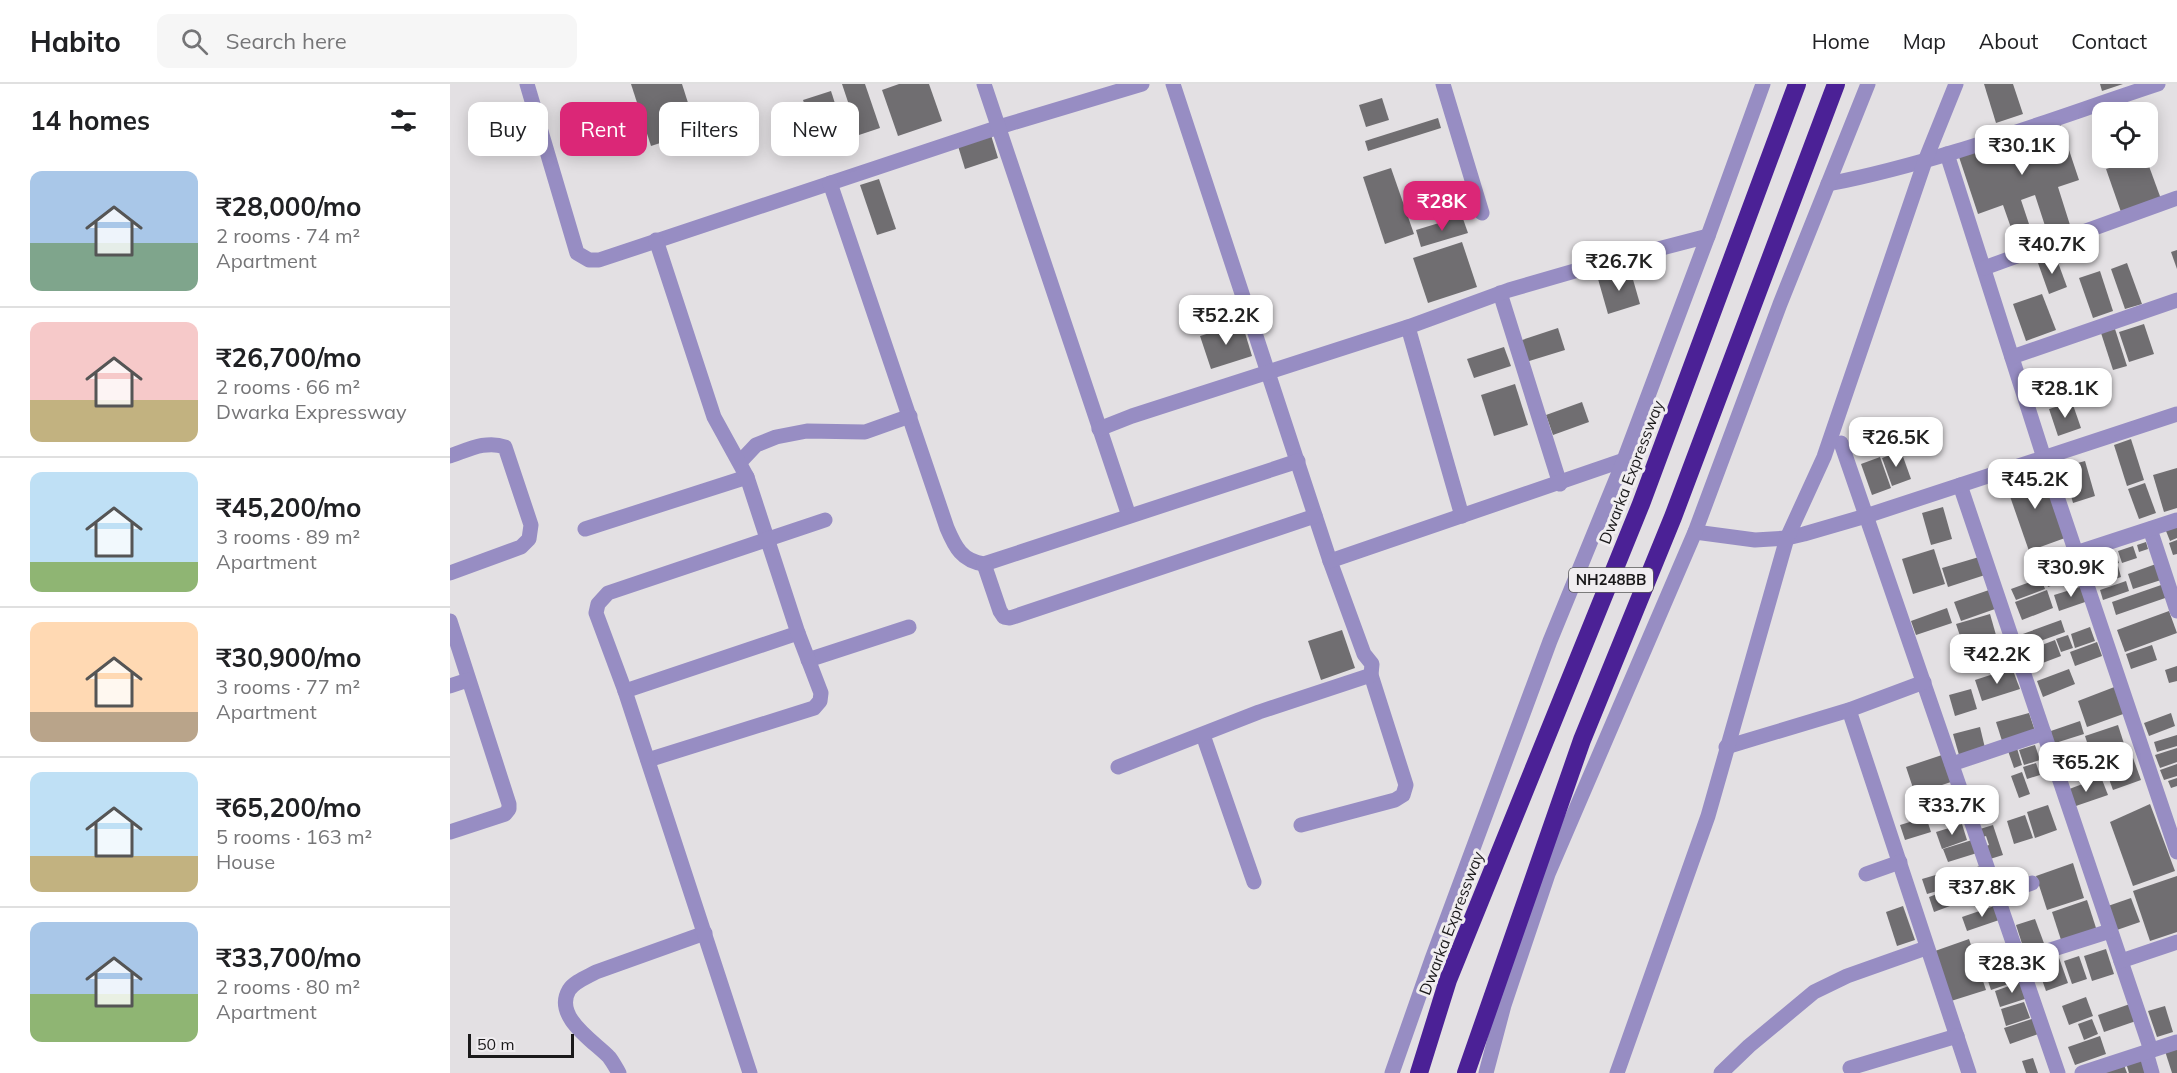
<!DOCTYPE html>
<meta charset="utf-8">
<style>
body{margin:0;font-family:Mulish,sans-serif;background:#f6f6f6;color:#202124;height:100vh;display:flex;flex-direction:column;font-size:22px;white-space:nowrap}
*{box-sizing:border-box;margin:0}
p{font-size:20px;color:#757577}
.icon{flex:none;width:33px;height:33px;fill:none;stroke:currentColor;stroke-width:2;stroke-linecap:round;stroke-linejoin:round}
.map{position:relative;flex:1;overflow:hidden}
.sheet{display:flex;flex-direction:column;background:#fff;width:450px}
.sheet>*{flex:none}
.banner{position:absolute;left:18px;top:18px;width:570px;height:54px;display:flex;gap:12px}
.controls{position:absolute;left:1642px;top:18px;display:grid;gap:12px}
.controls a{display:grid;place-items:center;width:66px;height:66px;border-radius:12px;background:#fff;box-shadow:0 3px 15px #0003;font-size:30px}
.scale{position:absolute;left:18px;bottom:15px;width:106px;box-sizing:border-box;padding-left:6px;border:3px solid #1a191a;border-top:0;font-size:16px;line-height:21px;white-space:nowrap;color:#1a191a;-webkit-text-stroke:4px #f0edf0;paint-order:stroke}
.price{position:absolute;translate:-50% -51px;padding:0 14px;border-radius:12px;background:#fff;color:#222;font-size:20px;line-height:39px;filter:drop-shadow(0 2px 3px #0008)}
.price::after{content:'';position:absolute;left:50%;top:36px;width:18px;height:14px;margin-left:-9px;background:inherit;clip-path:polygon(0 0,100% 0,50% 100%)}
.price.on{background:#db2777;color:#fff}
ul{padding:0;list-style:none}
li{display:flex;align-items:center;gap:18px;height:150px;padding:0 30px}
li+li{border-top:2px solid #e0e0e0}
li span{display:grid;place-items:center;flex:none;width:168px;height:120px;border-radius:12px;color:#555}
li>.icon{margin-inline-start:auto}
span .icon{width:72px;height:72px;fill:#fffc;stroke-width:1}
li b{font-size:26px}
h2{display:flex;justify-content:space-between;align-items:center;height:72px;padding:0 30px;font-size:26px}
.pill{padding:0 21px;border-radius:12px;background:#fff;box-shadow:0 3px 15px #0003;font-size:21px;line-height:54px}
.pill.on{background:#db2777;color:#fff}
header{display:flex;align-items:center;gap:36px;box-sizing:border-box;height:84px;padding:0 30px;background:#fff;border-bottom:2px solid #e0e0e0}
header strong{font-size:28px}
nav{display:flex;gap:33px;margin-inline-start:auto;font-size:21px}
.search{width:420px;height:54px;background:#f6f6f6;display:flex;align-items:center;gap:15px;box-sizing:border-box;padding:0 21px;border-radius:12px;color:#757577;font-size:22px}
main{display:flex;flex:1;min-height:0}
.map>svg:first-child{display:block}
.building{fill:#706e71}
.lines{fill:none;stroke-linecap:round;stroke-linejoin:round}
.minor{stroke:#978dc3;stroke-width:15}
.highway{stroke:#4b2196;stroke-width:18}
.labels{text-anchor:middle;stroke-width:6;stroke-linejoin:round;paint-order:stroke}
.shield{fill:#f0edf0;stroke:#5a595a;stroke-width:1.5}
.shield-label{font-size:15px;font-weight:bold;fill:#1a191a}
.street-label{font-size:16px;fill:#1a191a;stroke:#f0edf0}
</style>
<header>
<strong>Habito</strong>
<div class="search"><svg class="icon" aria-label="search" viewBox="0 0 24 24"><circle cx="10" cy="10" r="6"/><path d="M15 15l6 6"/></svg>Search here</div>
<nav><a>Home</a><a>Map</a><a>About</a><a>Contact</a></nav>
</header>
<main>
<section class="sheet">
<h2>14 homes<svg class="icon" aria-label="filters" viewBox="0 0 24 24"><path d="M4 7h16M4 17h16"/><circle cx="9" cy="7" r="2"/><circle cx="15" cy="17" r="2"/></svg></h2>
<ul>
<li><span style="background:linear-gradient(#a9c7e8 60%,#7fa58c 0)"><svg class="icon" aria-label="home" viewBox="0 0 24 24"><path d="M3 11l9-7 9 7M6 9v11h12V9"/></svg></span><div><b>₹28,000/mo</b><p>2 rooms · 74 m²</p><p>Apartment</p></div></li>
<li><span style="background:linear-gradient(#f6c9c9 65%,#c2b280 0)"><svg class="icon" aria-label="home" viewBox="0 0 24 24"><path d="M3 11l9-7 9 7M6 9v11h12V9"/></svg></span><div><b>₹26,700/mo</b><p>2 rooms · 66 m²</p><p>Dwarka Expressway</p></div></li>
<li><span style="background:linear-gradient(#bfe0f5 75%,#8fb573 0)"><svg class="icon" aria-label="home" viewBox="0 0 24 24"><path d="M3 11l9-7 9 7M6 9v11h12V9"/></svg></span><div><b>₹45,200/mo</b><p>3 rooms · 89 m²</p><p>Apartment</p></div></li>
<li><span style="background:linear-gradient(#ffd9b3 75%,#b9a48a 0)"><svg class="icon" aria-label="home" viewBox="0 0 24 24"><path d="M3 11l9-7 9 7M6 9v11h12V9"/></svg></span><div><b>₹30,900/mo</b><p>3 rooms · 77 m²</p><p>Apartment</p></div></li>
<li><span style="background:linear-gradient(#bfe0f5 70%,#c2b280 0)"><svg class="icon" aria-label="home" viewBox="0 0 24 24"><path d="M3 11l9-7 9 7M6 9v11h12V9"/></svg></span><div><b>₹65,200/mo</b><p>5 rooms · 163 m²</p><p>House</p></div></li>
<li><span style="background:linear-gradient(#a9c7e8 60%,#8fb573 0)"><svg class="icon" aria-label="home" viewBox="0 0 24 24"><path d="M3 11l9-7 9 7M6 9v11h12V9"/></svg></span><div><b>₹33,700/mo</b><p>2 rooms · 80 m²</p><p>Apartment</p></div></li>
</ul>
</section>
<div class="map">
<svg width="1727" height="989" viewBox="0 0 1727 989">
<rect width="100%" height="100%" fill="#e3e0e3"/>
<!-- building -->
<g class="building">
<polygon points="181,0 232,0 247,47 201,62"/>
<polygon points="392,0 415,0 430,44 409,51"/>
<polygon points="449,0 479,0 492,37 448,52 432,6"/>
<polygon points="1534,0 1563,0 1573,30 1546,39"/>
<polygon points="1650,0 1673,0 1652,7"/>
<polygon points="381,7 390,35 363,44 353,16"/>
<polygon points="932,14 939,36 916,43 909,21"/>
<polygon points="988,34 991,44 918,67 915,57"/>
<polygon points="1609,36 1629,96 1608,103 1620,141 1597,148 1585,111 1571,116 1583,152 1566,158 1553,121 1528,130 1508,70"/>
<polygon points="541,51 548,74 515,85 508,62"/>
<polygon points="1691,74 1696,74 1711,115 1671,128 1656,85"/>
<polygon points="941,84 964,150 935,160 913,93"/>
<polygon points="429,95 446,145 427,151 410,101"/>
<polygon points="1012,132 1018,149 971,163 966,146"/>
<polygon points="1012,158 1027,203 978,219 963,174"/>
<polygon points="1727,166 1727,185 1721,168"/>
<polygon points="1606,173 1617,203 1599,210 1588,179"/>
<polygon points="1677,179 1692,220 1675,225 1661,185"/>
<polygon points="1180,185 1190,220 1158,230 1148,195"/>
<polygon points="1650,187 1663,227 1643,234 1629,194"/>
<polygon points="1592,210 1606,246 1576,257 1563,220"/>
<polygon points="792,239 802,272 761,285 750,252"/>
<polygon points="1694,240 1704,270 1679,278 1669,248"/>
<polygon points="1108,244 1115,266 1076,278 1069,257"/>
<polygon points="1665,245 1677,282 1663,286 1651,249"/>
<polygon points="1054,263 1061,282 1024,294 1017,275"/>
<polygon points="1065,300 1078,341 1044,352 1031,311"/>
<polygon points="1132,318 1139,338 1103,351 1096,331"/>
<polygon points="1622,318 1631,344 1608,352 1599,325"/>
<polygon points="1442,334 1448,350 1409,364 1403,349"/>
<polygon points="1681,355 1694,396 1677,402 1664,361"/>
<polygon points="1451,367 1461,395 1442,402 1432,374"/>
<polygon points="1430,373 1441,404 1422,411 1411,380"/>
<polygon points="1635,377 1645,412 1623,419 1613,383"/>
<polygon points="1727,384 1727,424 1714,428 1703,391"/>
<polygon points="1591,385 1615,454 1579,467 1555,398"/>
<polygon points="1695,399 1706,429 1689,435 1678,405"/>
<polygon points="1493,423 1502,455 1481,461 1472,429"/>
<polygon points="1727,443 1727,454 1720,457 1716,447"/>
<polygon points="1727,456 1727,470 1723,471 1719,459"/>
<polygon points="1696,458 1698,465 1689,468 1687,461"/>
<polygon points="1683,462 1687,474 1672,479 1668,467"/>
<polygon points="1484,465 1495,500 1463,510 1452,475"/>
<polygon points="1665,467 1669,479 1644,487 1641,475"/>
<polygon points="1529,473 1535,491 1498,503 1492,484"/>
<polygon points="1625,479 1630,491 1598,503 1594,491"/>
<polygon points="1706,480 1711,496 1683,505 1678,490"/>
<polygon points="1668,482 1671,493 1651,500 1648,489"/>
<polygon points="1591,494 1595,505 1566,516 1561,505"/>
<polygon points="1676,497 1679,507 1653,516 1650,506"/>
<polygon points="1717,499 1721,512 1666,531 1662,518"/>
<polygon points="1633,502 1638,517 1609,527 1604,511"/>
<polygon points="1539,506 1545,525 1511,537 1504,518"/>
<polygon points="1597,506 1603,524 1572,536 1565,518"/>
<polygon points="1497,524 1502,539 1466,551 1461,537"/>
<polygon points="1719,527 1727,549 1675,568 1667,546"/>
<polygon points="1540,530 1546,551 1513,561 1506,540"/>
<polygon points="1611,536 1615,548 1574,563 1570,551"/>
<polygon points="1640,543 1645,557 1625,564 1621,550"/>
<polygon points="892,546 905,584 871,596 858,557"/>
<polygon points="1618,551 1623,564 1611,568 1606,555"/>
<polygon points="1605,556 1611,572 1582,583 1576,567"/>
<polygon points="1647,558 1652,572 1625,582 1620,568"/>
<polygon points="1702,561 1707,576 1681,585 1676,570"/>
<polygon points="1727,582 1727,597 1719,599 1715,586"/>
<polygon points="1562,584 1570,605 1532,617 1525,596"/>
<polygon points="1619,585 1625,600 1593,613 1587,597"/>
<polygon points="1667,602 1676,629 1637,643 1628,617"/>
<polygon points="1521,605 1527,625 1505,632 1499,611"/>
<polygon points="1579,629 1586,650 1553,660 1546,638"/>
<polygon points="1721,629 1725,642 1699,652 1694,639"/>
<polygon points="1630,637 1634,650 1599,661 1595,649"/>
<polygon points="1668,641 1678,672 1645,683 1635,652"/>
<polygon points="1530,643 1535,664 1509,671 1503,650"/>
<polygon points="1727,651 1727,662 1707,668 1704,658"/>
<polygon points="1566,661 1572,681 1564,684 1557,664"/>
<polygon points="1585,661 1590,676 1574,681 1569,666"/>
<polygon points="1727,664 1727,678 1710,684 1705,671"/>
<polygon points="1492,671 1501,698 1465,710 1456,683"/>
<polygon points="1683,674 1691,696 1663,706 1655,684"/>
<polygon points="1586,679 1590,691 1577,695 1573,683"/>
<polygon points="1727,680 1727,692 1714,696 1710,686"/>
<polygon points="1572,688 1580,710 1569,714 1561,692"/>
<polygon points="1651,693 1658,711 1620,724 1614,707"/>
<polygon points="1727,694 1727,702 1721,704 1718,697"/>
<polygon points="1507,712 1511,724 1485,732 1481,720"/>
<polygon points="1700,720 1725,787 1683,802 1660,738"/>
<polygon points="1598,721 1607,746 1585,754 1577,728"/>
<polygon points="1575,731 1583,754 1564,760 1557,737"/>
<polygon points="1476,733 1481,748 1455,756 1450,741"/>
<polygon points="1512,740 1517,756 1492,765 1486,748"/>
<polygon points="1543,741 1553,771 1540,775 1536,762 1539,761 1536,752 1533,753 1530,745"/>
<polygon points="1522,756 1527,769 1498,778 1493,765"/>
<polygon points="1623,779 1634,814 1597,826 1586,792"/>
<polygon points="1530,782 1535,797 1507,805 1502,791"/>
<polygon points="1489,790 1494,805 1477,810 1472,795"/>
<polygon points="1727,792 1727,848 1700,857 1683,807"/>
<polygon points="1534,798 1538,811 1511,819 1507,806"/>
<polygon points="1495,807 1500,822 1484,828 1479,813"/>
<polygon points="1681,814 1690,838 1664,847 1655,823"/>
<polygon points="1637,816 1647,847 1612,859 1602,828"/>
<polygon points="1547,821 1552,835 1517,847 1512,833"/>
<polygon points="1453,822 1465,856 1447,862 1436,828"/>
<polygon points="1585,835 1595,862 1575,869 1566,841"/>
<polygon points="1519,855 1536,906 1501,917 1485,867"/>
<polygon points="1656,865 1664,890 1642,897 1634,872"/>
<polygon points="1608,871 1618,899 1596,907 1586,879"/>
<polygon points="1629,872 1637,895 1622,900 1614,877"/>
<polygon points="1564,878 1570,896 1541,906 1535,888"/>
<polygon points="1573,897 1578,914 1550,923 1545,907"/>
<polygon points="1636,913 1643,932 1619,941 1612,922"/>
<polygon points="1574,918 1580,934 1556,942 1551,925"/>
<polygon points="1680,920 1686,937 1654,948 1648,931"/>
<polygon points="1715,922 1723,948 1707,953 1698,927"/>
<polygon points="1585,934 1591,949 1560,960 1554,944"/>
<polygon points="1642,935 1648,950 1634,956 1628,940"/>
<polygon points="1650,952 1656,970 1625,981 1618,963"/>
<polygon points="1727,960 1727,989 1722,989 1714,964"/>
<polygon points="1583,974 1588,989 1576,989 1572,977"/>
<polygon points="1692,974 1697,989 1679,989 1676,979"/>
<polygon points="1674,981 1677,989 1651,989"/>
</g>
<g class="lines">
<!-- minor -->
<g class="minor">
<polyline points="77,0 127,169 139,176 149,176 549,43 692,0"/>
<polyline points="534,0 679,432"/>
<polyline points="723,0 880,477 914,570 922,580 921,591 956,701 953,711 945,716 851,741"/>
<polyline points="993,0 1032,129"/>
<polyline points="1497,70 1594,374 1727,768"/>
<path d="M 380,99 L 497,444 C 505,463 512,477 534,480 L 848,377"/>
<path d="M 1378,100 C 1491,78 1599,36 1708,0"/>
<polyline points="1534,184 1727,114"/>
<polyline points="1050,209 1110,400"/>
<polyline points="958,243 1012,432"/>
<polyline points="1562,273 1727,216"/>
<polyline points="649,345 682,332 958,243 1059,206 1135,184 1258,152"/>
<polyline points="1391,359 1608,989"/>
<path d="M 0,372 C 18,366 36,356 55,363 L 81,441 L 79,455 L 71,463 L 0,489"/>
<polyline points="290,378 306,361 326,353 357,347 415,348 460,332"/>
<polyline points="1510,401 1701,966"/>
<polyline points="135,445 297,393"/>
<polyline points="1700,445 1727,527"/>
<polyline points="1245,448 1305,456 1337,454 1354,450 1416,432 1727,330"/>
<polyline points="1626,469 1727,436"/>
<polyline points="880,477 1174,376"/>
<polyline points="534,480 550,527 554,533 560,534 865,432"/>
<polyline points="0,537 59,720 59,725 55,730 0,748"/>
<polyline points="358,576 459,543"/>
<polyline points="0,602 18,596"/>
<polyline points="175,607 348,549"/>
<polyline points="1399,626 1519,989"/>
<polyline points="753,651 804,798"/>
<polyline points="1276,663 1399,626 1474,598"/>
<polyline points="198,676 364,624 370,617 371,609 348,549 297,393 264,333 206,156"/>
<polyline points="1502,680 1594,649"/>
<polyline points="668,683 809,628 921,591"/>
<polyline points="1416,790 1450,778"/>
<polyline points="1547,811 1582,799"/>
<polyline points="1569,876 1660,847"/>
<polyline points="1671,877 1727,858"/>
<polyline points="1696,968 1702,989"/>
<polyline points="1400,984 1507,952"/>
<path d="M 169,989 C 166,984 163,978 159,973 C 145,958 103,933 119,906 C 124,898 137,893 146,888 L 255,849"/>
<polyline points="300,989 175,607 146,529 148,520 158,509 375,436"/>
<polyline points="942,989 982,875 1100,557 1174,376 1258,152 1313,0"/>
<polyline points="1036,989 1054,921 1098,790 1245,448 1330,220 1418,0"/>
<polyline points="1167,989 1258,732 1337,454 1374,373 1475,77 1506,0"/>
<polyline points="1271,989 1299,962 1364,908 1397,892 1476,864"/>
<polyline points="1632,989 1727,958"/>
</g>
<!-- highway -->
<g class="highway">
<polyline points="969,989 998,896 1191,420 1347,0"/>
<polyline points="1016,989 1132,656 1223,433 1386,0"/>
</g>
</g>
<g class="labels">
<!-- shield labels -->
<rect class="shield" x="1119" y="484" width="84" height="24" rx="4.5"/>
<g class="shield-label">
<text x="1161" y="501">NH248BB</text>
</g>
<!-- street labels -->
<g class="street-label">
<text transform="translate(1181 388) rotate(-69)" y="6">Dwarka Expressway</text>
<text transform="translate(1001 839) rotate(-69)" y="6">Dwarka Expressway</text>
</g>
</g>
</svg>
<div class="controls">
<a><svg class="icon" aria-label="locate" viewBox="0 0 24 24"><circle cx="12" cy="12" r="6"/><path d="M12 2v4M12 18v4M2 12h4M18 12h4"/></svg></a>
</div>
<div class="scale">50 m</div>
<b class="price" style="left:1572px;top:92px">₹30.1K</b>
<b class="price on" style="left:992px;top:148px">₹28K</b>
<b class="price" style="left:1602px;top:191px">₹40.7K</b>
<b class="price" style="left:1169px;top:208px">₹26.7K</b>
<b class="price" style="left:776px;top:262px">₹52.2K</b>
<b class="price" style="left:1615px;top:335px">₹28.1K</b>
<b class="price" style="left:1446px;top:384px">₹26.5K</b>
<b class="price" style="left:1585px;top:426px">₹45.2K</b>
<b class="price" style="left:1621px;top:514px">₹30.9K</b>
<b class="price" style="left:1547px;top:601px">₹42.2K</b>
<b class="price" style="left:1636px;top:709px">₹65.2K</b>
<b class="price" style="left:1502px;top:752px">₹33.7K</b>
<b class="price" style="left:1532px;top:834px">₹37.8K</b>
<b class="price" style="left:1562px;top:910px">₹28.3K</b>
<div class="banner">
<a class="pill">Buy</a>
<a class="pill on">Rent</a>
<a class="pill">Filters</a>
<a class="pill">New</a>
</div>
</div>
</main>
